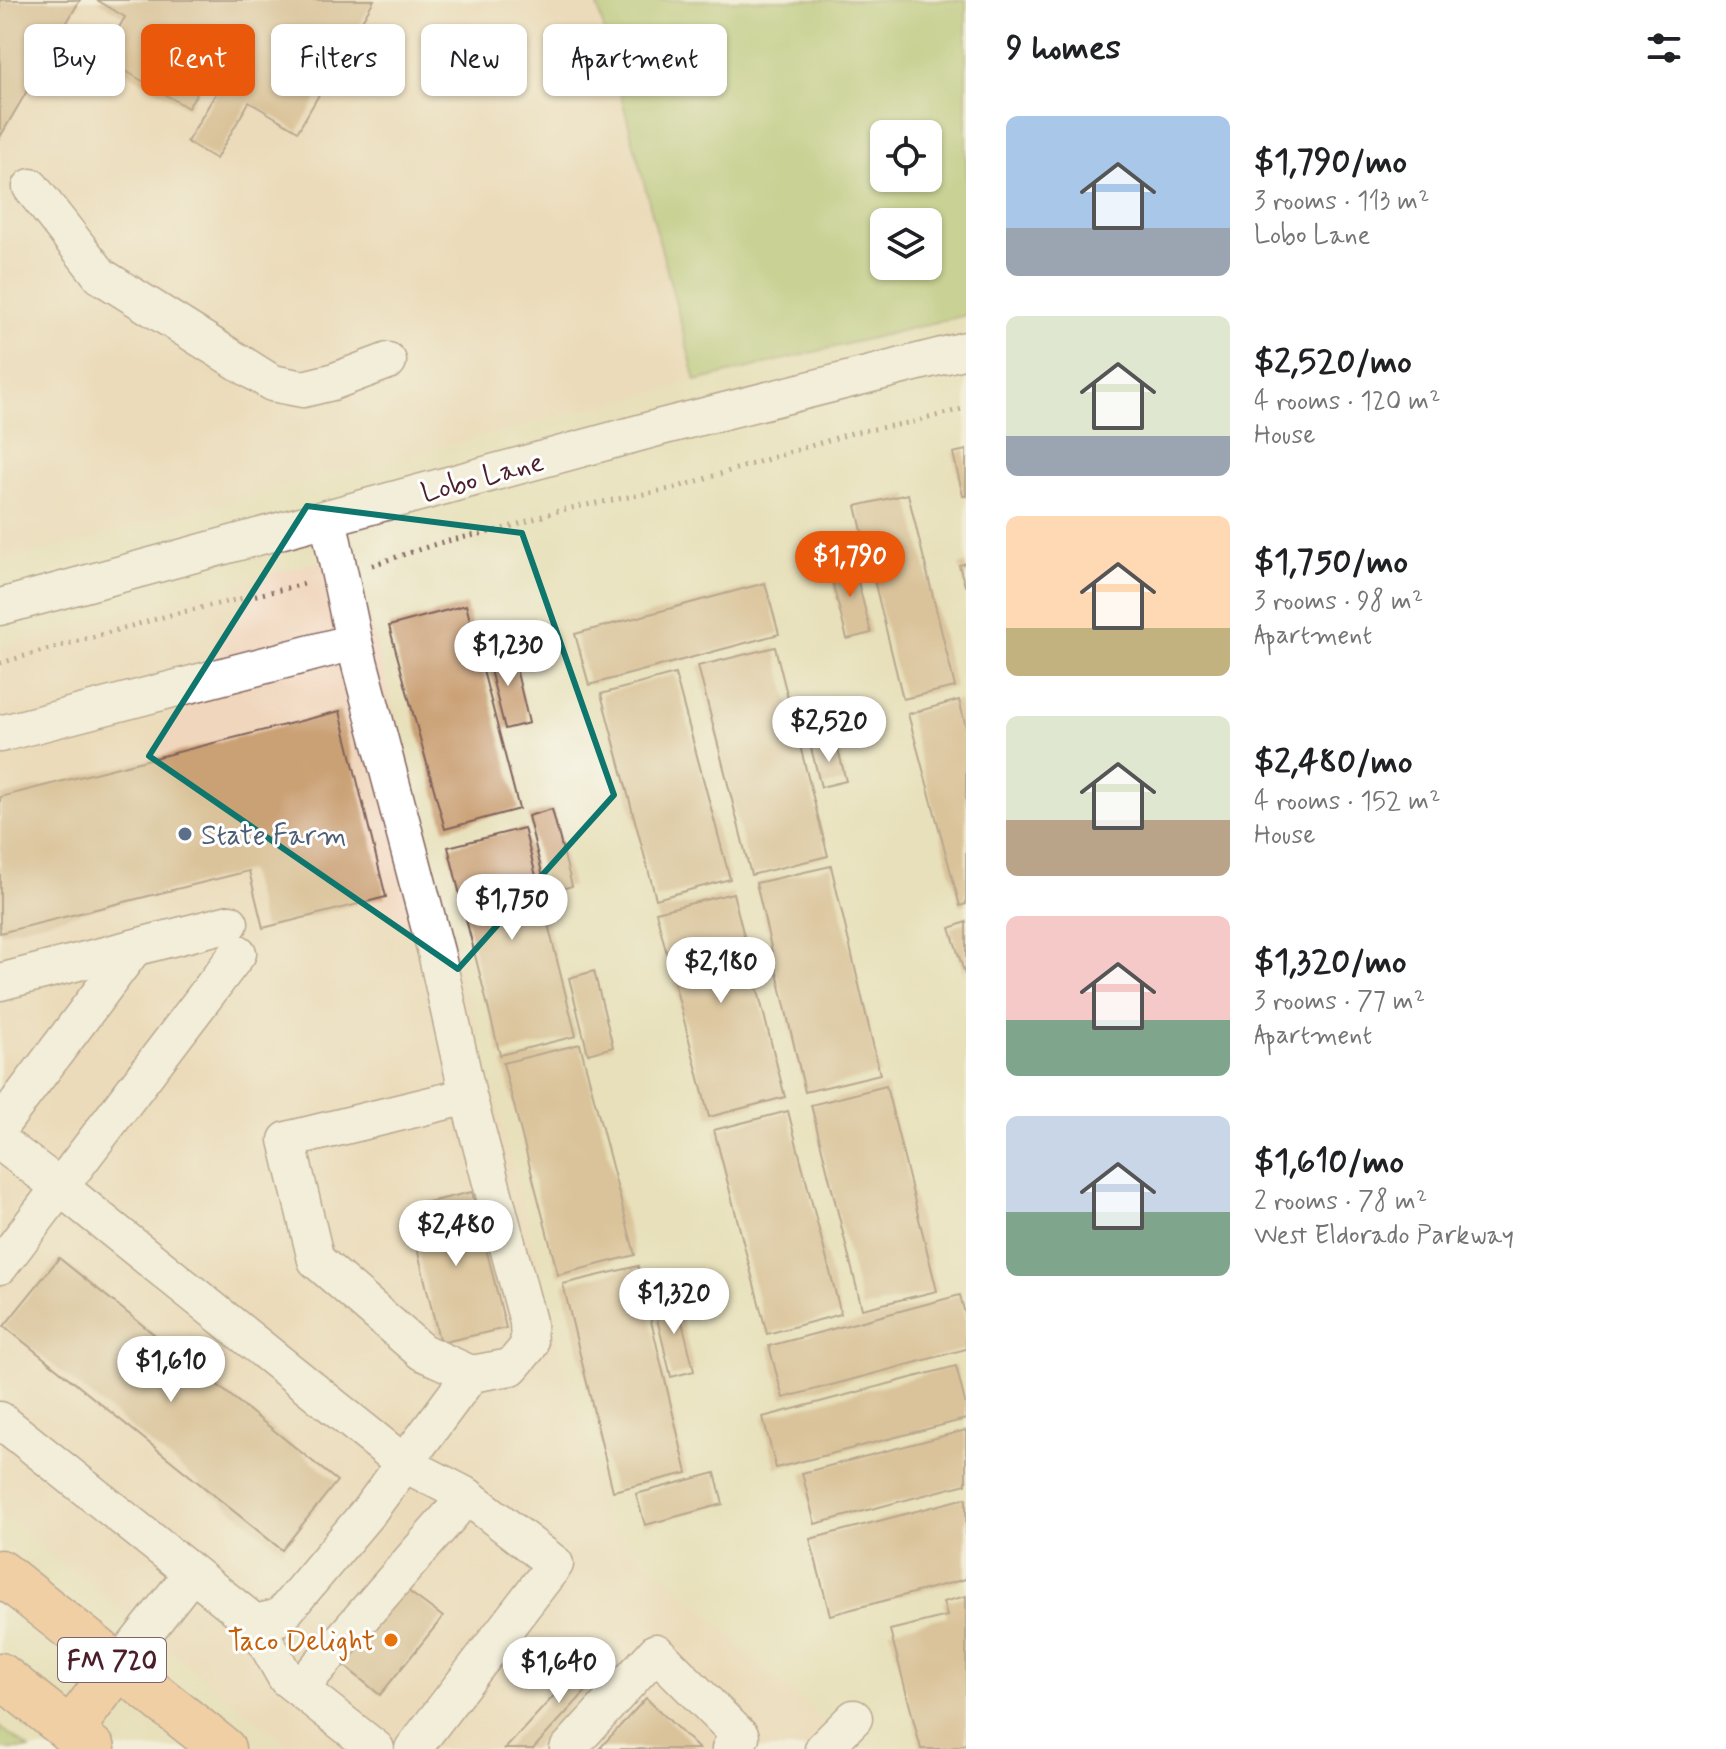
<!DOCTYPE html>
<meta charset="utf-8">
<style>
body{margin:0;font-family:Mynerve,sans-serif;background:#f2f2f2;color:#202124;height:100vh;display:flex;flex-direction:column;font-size:30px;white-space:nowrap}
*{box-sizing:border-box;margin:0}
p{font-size:26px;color:#757577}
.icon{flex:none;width:44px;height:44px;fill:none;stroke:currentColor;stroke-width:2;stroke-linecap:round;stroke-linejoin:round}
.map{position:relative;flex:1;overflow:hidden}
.details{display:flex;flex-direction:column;background:#fff;width:760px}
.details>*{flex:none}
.top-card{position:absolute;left:24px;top:24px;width:760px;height:72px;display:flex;gap:16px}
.tools{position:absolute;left:870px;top:120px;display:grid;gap:16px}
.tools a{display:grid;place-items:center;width:72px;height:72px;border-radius:12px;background:#fff;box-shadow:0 2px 6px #0004;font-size:40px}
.price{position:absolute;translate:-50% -68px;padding:0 18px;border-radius:28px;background:#fff;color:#222;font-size:26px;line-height:52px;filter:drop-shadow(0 2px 4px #0008)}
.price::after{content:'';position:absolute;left:50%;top:48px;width:24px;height:18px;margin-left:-12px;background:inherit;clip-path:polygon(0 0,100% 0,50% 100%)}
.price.active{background:#ea580c;color:#fff}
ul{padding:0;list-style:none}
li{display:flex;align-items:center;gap:24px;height:200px;padding:0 40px}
li span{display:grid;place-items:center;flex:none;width:224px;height:160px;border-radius:12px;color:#555}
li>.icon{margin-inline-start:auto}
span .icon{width:96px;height:96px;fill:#fffc;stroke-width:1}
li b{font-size:34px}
h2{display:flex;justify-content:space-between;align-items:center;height:96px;padding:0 40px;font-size:34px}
.tag{padding:0 28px;border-radius:12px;background:#fff;box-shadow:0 2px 6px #0004;font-size:28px;line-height:72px}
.tag.active{background:#ea580c;color:#fff}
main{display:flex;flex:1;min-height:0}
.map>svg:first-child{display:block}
.built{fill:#f0d6bc}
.green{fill:#a4bf66;stroke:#776f48;stroke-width:2;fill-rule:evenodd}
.building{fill:#caa075}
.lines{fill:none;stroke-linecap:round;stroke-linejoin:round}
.minor-casing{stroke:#81635d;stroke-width:39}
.major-casing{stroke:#81635d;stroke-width:47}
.path{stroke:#81635d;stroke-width:5;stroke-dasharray:2 6;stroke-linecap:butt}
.minor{stroke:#fff;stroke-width:36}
.major{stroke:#fbbb8c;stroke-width:44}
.marked{fill:none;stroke:#0f766e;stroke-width:6;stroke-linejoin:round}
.service-dot{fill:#5c6f8a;stroke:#fff;stroke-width:3}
.food-dot{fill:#e8710a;stroke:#fff;stroke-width:3}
.labels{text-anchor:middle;stroke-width:6;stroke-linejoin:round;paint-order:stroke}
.shield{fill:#fff;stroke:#80626b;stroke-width:2}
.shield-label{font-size:26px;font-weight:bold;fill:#4a1f2b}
.street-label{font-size:28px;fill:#4a1f2b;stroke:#fff}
.service-label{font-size:28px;fill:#4e5e75;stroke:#fff;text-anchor:start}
.food-label{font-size:28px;fill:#c56008;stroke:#fff;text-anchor:end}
</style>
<main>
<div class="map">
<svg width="966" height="1749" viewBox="0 0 966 1749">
<rect width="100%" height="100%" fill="#fff"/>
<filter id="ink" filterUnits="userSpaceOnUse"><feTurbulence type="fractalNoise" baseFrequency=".0125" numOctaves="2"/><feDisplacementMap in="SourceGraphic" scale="16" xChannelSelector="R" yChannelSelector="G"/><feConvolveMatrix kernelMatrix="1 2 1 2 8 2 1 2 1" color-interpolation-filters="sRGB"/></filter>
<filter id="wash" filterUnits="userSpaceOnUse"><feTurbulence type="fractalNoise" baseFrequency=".006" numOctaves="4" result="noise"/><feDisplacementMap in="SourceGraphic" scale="32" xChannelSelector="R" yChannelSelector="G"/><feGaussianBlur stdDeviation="1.8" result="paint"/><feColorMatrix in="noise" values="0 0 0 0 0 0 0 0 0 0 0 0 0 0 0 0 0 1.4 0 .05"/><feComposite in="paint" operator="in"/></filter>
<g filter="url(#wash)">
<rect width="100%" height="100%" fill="#e7e0ba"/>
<!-- built -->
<g class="built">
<polygon points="0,0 596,0 696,381 0,562"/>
<polygon points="352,553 607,1523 808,1706 846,1749 292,1749 0,1513 0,646 100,617"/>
</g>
<!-- green -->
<g class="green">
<path d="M 596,0 L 966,0 L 966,315 L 696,381 ZM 884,134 L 928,134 L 928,178 L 884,178 ZM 928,222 L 928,266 L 884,266 L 884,222 Z"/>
<polygon points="0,1727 29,1749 0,1749"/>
</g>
<g id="blocks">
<!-- building -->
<g class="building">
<polygon points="0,0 80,0 0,137"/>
<polygon points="97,0 374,0 298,131 249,102 216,159 187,142 219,88 205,80 188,108 102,57 125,17"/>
<polygon points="966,450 966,496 963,496 953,453"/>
<polygon points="908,494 955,687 903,699 856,506"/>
<polygon points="852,558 871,633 847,639 828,565"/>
<polygon points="966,563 966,586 965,586 959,565"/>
<polygon points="765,583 779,634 589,685 575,634"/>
<polygon points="466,605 519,809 445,829 389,626"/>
<polygon points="511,647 529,723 505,729 486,654"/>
<polygon points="775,647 828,856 751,875 698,666"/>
<polygon points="675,674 730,879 656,899 601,694"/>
<polygon points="959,700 966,727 966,904 960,906 908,714"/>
<polygon points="340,711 386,897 263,928 249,871 0,933 0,797"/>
<polygon points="836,741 846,781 821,787 811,748"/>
<polygon points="552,809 572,886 547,893 528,816"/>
<polygon points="524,828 576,1036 500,1055 448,847"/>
<polygon points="831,866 880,1074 805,1092 756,883"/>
<polygon points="733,893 785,1097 709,1117 656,912"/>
<polygon points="966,922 966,975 965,975 950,928"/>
<polygon points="594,971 613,1047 588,1054 569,978"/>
<polygon points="580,1044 635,1255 558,1275 503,1063"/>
<polygon points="886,1086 937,1291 862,1309 811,1105"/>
<polygon points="788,1111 841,1314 767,1334 714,1130"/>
<polygon points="472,1192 506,1328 440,1343 407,1207"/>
<polygon points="59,1258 337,1481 282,1550 4,1326"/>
<polygon points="638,1266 687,1473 613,1491 563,1284"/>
<polygon points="960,1295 966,1318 966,1349 783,1398 769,1346"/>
<polygon points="676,1296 694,1371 671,1377 653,1302"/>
<polygon points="956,1366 966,1406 966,1419 776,1468 763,1417"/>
<polygon points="966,1430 966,1484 815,1524 802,1473"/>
<polygon points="715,1473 723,1504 645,1525 636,1494"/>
<polygon points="966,1498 966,1579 830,1615 810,1539"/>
<polygon points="400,1585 443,1617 380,1695 340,1662"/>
<polygon points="966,1596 966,1744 947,1749 921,1749 890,1630 947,1616 943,1602"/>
<polygon points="591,1655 607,1668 533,1749 505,1749"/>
<polygon points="646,1698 699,1749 599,1749"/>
</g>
</g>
</g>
<g filter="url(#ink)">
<use href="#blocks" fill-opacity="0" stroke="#81635d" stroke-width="2"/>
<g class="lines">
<!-- minor casing -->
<g class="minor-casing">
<g id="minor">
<polyline points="31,187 101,276 272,383 303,389 332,382 388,361"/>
<polyline points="328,518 354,642 436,952 468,1096 528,1322 529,1346 511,1367 471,1374 422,1352 316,1260 287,1140 468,1096"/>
<polyline points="0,607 661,427 966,350"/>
<polyline points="0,734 354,642"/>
<polyline points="0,982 230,923"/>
<polyline points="0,1126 134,948"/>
<polyline points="0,1142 60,1187 405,1464 467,1496 555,1564 413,1749"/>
<polyline points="0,1266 238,953"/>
<polyline points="0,1420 255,1623 286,1678 376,1749"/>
<polyline points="255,1623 280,1617 369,1511 471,1374"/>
<polyline points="119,1666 192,1573"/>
<polyline points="300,1688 467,1496"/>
<polyline points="568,1749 656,1652 741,1737 730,1749"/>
<polyline points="823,1749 854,1718"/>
</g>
</g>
<!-- major casing -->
<g class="major-casing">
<g id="major">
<polyline points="0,1572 223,1749"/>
<polyline points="0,1675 93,1749"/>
<polyline points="70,1731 119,1666"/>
</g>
</g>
<!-- path -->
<g class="path">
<polyline points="372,565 439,543 506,528 561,510 675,488 852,433 913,422 966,408"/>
<polyline points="0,663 174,614 309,583"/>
</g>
<!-- minor -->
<use href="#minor" class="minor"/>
<!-- major -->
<use href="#major" class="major"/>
</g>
</g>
<!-- marked area -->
<path d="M0 0H966V1749H0ZM 307,506 L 522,533 L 614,795 L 458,969 L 149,756 Z" fill="#e7e0ba" fill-opacity=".55" fill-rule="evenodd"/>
<path class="marked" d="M 307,506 L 522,533 L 614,795 L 458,969 L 149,756 Z"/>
<!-- markers -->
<circle class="service-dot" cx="185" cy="834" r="8"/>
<circle class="food-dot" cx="391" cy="1640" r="8"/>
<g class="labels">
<!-- shield labels -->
<rect class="shield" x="58" y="1638" width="108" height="44" rx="6"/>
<g class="shield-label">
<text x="112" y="1669">FM 720</text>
</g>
<!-- street labels -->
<g class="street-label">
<text transform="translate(482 476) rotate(-15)" y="10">Lobo Lane</text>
</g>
<!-- service labels -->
<g class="service-label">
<text x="201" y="844">State Farm</text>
</g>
<!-- food labels -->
<g class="food-label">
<text x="375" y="1650">Taco Delight</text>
</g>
</g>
</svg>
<div class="tools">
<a><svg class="icon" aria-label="locate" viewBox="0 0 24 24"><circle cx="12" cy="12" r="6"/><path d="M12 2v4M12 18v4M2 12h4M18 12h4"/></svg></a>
<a><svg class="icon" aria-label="layers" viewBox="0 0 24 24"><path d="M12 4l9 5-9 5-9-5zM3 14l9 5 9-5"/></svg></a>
</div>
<b class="price active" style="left:850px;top:599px">$1,790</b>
<b class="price" style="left:508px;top:688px">$1,230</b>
<b class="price" style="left:829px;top:764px">$2,520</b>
<b class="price" style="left:512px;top:942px">$1,750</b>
<b class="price" style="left:721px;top:1005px">$2,180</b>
<b class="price" style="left:456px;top:1268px">$2,480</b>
<b class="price" style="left:674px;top:1336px">$1,320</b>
<b class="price" style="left:171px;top:1404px">$1,610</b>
<b class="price" style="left:559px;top:1705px">$1,640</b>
<div class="top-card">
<a class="tag">Buy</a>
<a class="tag active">Rent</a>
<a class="tag">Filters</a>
<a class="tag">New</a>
<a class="tag">Apartment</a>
</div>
</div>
<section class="details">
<h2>9 homes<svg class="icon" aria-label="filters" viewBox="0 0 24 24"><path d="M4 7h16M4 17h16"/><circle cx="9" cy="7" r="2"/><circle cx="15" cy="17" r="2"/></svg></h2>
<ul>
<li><span style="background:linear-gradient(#a9c7e8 70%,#9aa5b1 0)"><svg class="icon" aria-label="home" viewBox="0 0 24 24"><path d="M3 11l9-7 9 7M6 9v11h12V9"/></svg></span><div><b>$1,790/mo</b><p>3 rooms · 113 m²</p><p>Lobo Lane</p></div></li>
<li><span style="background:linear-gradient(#dfe7d0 75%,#9aa5b1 0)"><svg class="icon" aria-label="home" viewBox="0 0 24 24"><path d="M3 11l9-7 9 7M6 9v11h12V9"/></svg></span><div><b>$2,520/mo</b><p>4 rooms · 120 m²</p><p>House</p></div></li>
<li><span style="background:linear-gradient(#ffd9b3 70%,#c2b280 0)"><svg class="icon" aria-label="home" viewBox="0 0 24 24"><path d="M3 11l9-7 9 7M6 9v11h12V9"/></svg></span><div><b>$1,750/mo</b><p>3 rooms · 98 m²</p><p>Apartment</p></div></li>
<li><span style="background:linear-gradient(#dfe7d0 65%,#b9a48a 0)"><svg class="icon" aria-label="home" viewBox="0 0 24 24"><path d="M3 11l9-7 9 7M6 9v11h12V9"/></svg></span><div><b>$2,480/mo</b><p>4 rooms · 152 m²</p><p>House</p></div></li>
<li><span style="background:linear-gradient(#f6c9c9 65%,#7fa58c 0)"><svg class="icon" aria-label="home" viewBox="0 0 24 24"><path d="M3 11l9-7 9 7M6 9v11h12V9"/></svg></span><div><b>$1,320/mo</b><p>3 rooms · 77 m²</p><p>Apartment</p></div></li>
<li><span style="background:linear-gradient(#c9d6e8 60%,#7fa58c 0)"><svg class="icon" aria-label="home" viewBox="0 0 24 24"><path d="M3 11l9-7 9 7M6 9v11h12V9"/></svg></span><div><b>$1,610/mo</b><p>2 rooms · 78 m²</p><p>West Eldorado Parkway</p></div></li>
</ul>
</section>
</main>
